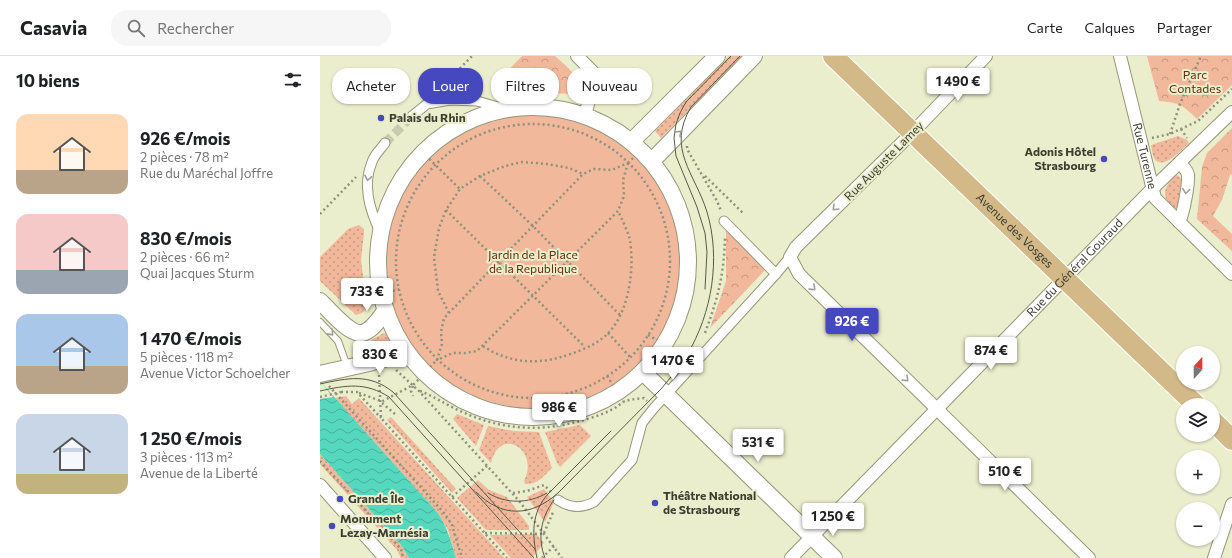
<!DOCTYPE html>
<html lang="fr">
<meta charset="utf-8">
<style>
body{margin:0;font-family:Commissioner,sans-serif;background:#f6f6f6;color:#202124;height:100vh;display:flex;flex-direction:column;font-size:15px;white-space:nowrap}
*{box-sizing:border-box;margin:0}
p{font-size:13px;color:#757577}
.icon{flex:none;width:22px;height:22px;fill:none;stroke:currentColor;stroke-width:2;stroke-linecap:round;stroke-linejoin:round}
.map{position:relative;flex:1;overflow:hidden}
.drawer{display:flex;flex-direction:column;background:#fff;width:320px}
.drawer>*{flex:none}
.top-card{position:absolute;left:12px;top:12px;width:380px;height:36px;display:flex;gap:8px}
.needle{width:26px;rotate:21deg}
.tools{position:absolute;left:856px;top:290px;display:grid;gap:8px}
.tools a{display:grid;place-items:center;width:44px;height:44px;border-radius:50%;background:#fff;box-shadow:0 1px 3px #0004;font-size:20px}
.price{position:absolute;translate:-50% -34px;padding:0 9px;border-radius:4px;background:#fff;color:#222;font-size:13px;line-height:26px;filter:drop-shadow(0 1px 2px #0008)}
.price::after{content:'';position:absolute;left:50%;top:24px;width:12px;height:9px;margin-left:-6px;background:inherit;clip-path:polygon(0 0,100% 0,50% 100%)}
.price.active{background:#4548be;color:#fff}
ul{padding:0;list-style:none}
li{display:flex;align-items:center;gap:12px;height:100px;padding:0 16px}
li span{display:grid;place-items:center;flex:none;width:112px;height:80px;border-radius:12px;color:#555}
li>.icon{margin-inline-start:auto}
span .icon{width:48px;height:48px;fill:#fffc;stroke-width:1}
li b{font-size:17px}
h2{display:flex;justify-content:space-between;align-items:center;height:48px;padding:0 16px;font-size:17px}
.chip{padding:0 14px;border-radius:16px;background:#fff;box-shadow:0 1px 3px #0004;font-size:14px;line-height:36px}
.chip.active{background:#4548be;color:#fff}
header{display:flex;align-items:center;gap:24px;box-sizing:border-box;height:56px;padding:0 20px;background:#fff;border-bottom:1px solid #e0e0e0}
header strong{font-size:19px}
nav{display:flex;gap:22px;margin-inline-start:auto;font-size:14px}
.search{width:280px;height:36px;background:#f6f6f6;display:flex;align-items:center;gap:10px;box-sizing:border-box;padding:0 14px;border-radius:16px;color:#757577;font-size:15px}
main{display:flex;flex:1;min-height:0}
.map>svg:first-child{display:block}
.grass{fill:url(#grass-dots)}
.park{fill:url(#park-crowns)}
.garden{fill:#f2b89c}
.water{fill:url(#water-waves)}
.pier{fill:#ebeecc}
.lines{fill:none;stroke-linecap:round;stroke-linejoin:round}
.pedestrian-tunnel{stroke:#c8cbad;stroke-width:9;stroke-dasharray:9 4.5;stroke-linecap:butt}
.service-casing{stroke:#949778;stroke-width:8}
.pedestrian-casing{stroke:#949778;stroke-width:11}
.minor-casing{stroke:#949778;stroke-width:14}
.tertiary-casing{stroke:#949778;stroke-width:18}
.primary-casing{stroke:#fff;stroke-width:22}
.path{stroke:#8f927a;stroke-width:2.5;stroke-dasharray:2 3;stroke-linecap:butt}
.service{stroke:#fff;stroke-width:6}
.pedestrian{stroke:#fff;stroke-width:9}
.minor{stroke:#fff;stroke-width:12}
.tertiary{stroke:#fff;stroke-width:16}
.primary{stroke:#d4b988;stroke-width:20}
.tram{stroke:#585a49;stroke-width:1}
.path-bridge{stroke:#8f927a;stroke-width:2.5;stroke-dasharray:2 3;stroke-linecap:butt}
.oneway{stroke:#9e9e98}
.poi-dot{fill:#4548be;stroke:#ebeecc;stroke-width:1.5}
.labels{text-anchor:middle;stroke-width:4;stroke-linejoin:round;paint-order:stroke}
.park-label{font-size:12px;fill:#632c0b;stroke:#ebeecc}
.poi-label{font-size:12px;font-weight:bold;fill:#3c3e30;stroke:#ebeecc;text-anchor:start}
.street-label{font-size:12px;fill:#3c3e30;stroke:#ebeecc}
</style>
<header>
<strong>Casavia</strong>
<div class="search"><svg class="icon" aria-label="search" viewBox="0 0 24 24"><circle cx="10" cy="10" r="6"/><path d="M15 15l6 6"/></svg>Rechercher</div>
<nav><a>Carte</a><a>Calques</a><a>Partager</a></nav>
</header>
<main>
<section class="drawer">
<h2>10 biens<svg class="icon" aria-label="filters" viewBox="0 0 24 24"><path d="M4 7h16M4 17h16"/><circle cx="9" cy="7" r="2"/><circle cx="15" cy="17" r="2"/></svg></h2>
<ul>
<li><span style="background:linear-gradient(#ffd9b3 70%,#b9a48a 0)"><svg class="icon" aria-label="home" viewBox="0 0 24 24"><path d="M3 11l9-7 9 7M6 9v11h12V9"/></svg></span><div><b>926 €/mois</b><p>2 pièces · 78 m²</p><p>Rue du Maréchal Joffre</p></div></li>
<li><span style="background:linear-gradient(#f6c9c9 70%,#9aa5b1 0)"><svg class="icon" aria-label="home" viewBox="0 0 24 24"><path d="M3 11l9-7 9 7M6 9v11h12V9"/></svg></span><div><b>830 €/mois</b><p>2 pièces · 66 m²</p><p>Quai Jacques Sturm</p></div></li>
<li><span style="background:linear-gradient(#a9c7e8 65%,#b9a48a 0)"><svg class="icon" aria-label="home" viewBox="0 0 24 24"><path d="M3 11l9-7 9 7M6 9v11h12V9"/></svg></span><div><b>1 470 €/mois</b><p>5 pièces · 118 m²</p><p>Avenue Victor Schoelcher</p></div></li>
<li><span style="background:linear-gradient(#c9d6e8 75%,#c2b280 0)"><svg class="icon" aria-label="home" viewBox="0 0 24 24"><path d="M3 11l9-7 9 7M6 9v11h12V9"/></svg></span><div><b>1 250 €/mois</b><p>3 pièces · 113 m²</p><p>Avenue de la Liberté</p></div></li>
</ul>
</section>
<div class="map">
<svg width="912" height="502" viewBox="0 0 912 502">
<defs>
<pattern id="grass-dots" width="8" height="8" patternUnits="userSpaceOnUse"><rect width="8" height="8" fill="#f2b89c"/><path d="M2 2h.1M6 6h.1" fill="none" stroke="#c59780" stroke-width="1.8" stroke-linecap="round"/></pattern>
<pattern id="park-crowns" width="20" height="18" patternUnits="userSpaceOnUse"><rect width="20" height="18" fill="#f2b89c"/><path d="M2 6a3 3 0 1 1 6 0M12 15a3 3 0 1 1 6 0" fill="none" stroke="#c59780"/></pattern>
<pattern id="water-waves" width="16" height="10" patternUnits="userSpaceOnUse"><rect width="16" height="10" fill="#55d8be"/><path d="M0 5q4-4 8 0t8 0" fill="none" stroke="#48b19b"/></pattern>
</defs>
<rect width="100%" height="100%" fill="#ebeecc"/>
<!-- grass -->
<g class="grass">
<polygon points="409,0 422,0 341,82 335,75"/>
<path d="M 858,80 L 867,84 L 869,87 C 862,93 843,116 834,102 C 832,98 832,93 831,89 Z"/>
<path d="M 855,119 C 869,121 860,143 858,152 L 855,152 C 840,141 844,131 855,119 Z"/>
<polygon points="39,169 44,173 44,177 41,204 47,252 42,257 36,259 0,225 0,201 28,173"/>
<polygon points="64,277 66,278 72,288 70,292 62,297 51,284"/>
<polygon points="26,340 32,348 39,342 184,502 136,502 128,474 117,456 15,342"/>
<polygon points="137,358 164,369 156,390 133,363"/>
<polygon points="71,361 136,433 132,437 67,364"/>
<polygon points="260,369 271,380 240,411 237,407 225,376"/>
<path d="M 168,370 L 193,375 L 219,376 L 232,412 C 224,420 217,429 205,428 L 204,425 C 220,394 180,369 171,407 L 159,394 Z"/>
<polygon points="0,398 81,489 89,502 81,502 77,494 0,408"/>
<polygon points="158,424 169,434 187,441 209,470 209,474 166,474 137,442"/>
<polygon points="224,433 234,446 225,466 207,441"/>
<polygon points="216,478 224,487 212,502 191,502 170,479"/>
</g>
<!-- park -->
<g class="park">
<path d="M 202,0 L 235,0 C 246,10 258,18 259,33 L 253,38 C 238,38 223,34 209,34 C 195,34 184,39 171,32 Z"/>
<path d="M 827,0 L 912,0 L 912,29 L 877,63 C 862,48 859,47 839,45 Z"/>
<polygon points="912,72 912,118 910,119 902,144 893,160 912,178 912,195 877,163 882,111 887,97"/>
<polygon points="406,171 447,212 390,272 406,225"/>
</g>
<!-- garden -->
<circle class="garden" cx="213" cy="205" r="147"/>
<!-- water -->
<path class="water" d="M 0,325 L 117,456 C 127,470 131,485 136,502 L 89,502 L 81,489 L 0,398 Z"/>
<!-- pier -->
<polygon class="pier" points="0,325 13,341 0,343"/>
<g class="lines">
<!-- pedestrian-tunnel -->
<polyline class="pedestrian-tunnel" points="65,87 92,60"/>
<!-- service casing -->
<g class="service-casing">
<polyline id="service" points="0,266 18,285 27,310"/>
</g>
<!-- pedestrian casing -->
<g class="pedestrian-casing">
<g id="pedestrian">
<polyline points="92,60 107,48 130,44 157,45 185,53"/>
<polyline points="404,165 456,218"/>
<path d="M 60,176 C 50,154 42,130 52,106 C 54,99 61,93 65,87"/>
<path d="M 238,444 C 250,452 261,453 274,446 L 312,404 L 322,367 L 334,352 L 456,218 L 470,201"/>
</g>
</g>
<!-- minor casing -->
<g class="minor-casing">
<g id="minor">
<polyline points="257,0 276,19 265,59"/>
<polyline points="666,0 593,76 476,191 470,201 479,218 769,502"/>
<path id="s1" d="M 800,0 L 835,142 L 912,218"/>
<path d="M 859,166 C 863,160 869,127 868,119 C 867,114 863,110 859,107"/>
<polyline points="0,429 65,502"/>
<path id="s2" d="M 471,502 L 832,133 L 912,56"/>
<polyline points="894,502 912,448"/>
</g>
</g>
<!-- tertiary casing -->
<g class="tertiary-casing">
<g id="tertiary">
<circle cx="213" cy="206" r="155"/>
<polyline points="312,85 397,0"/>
<polyline points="332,105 434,0"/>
<path d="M 0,245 C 8,253 30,279 42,277 C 52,275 60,262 65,255"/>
<polyline points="323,316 514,502"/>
<polyline points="0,318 49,307 86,296"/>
</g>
</g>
<!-- primary casing -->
<g class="primary-casing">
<g id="primary">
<path id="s3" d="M 513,0 L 876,349"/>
<polyline points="893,365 912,384"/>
</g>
</g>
<!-- path -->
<g class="path">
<polyline points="119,34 152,0"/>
<circle cx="213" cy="205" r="137"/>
<polyline points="861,73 867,82"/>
<polyline points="850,78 860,48 881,0"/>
<polyline points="832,82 850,78 878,65 912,33"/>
<polyline points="367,90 367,93 397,145 401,155"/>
<polyline points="102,96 140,133"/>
<polygon points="308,107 303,124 304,140 298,155 157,295 145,297 133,297 117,304 122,288 121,276 124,262 263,118 274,113 292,114"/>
<polyline points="308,107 315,100"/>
<polyline points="160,120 213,170 300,259"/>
<polyline points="385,120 423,157"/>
<polyline points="126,154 265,291"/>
<polyline points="0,158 36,121"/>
<polyline points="68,236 79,233"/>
<polyline points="129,257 118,235 114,201 119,172 126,154 140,133 160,120 185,110 202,106 227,108 249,112 263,118"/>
<polyline points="288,277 310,301"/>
<path d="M 385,277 C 398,242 404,219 405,181"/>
<polyline points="328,279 366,300"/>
<path d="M 163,290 C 187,306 214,309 241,301 C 252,298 271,291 280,284 C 309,265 316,211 309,180 C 306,172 302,163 298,155"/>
<polyline points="110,311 117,304"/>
<polyline points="76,314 99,335 200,446 242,502"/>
<polyline points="59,319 61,362 187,502"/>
<polyline points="287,320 304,346"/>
<polyline points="9,330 125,458 132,469 142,502"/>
<polyline points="93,330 91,335 93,340"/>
<path d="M 100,335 C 113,340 125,348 138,354 C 175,372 215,377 256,366 C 268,363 282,359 293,353 C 297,351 300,348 303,346 C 310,343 317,343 324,342 L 327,345"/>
<polyline points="21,336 37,336 61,362"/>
<polyline points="39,337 61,345"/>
<polyline points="75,358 61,346 93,329 99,323"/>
<polyline points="0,405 81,493 83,502"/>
<polyline points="193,437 207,435 224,429 232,437"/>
<polyline points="132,441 167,410"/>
<polyline points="165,477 224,478"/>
<polyline points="224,477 234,454"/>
<polyline points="222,502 234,490"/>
</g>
<!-- service -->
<use href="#service" class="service"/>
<!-- pedestrian -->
<use href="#pedestrian" class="pedestrian"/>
<!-- minor -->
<use href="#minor" class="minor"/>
<!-- tertiary -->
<use href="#tertiary" class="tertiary"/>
<!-- primary -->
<use href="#primary" class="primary"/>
<!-- tram -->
<g class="tram">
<polyline points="385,233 387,196 385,177 377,151 356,100 354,82 356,68 360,57 366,46 411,0"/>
<path d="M 0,328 C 28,322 49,317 73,336 L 215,493"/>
<path d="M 0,335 C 26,329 46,326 69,341 L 214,502"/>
<path d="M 156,436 C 182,462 211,461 238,437 L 341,333 C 350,322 360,311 367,299 C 392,257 401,203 387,156 C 375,117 346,93 371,51 L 420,0"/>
<path d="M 168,437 C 186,448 208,448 227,437"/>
<path d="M 217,502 C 212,479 211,457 228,438 L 291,375"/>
<path d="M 225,502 C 217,482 221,461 234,444"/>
</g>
<!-- path-bridge -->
<polyline class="path-bridge" points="0,341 21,336"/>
</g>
<!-- one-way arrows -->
<defs><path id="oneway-chevron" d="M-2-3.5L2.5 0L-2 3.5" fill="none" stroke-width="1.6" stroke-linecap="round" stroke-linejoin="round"/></defs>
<g class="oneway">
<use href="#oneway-chevron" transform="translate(359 77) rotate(-45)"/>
<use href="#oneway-chevron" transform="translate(48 122) rotate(101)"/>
<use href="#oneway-chevron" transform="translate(866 135) rotate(98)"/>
<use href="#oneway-chevron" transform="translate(515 152) rotate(135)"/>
<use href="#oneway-chevron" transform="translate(493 232) rotate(44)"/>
<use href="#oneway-chevron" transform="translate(11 277) rotate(48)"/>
<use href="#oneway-chevron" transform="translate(586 323) rotate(44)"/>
</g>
<!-- markers -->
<g class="poi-dot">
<circle cx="61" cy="62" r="4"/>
<circle cx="784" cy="103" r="4"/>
<circle cx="20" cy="443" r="4"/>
<circle cx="335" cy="447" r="4"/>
<circle cx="12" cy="470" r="4"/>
</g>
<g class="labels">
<!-- park labels -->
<g class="park-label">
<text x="875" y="23">Parc<tspan x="875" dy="14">Contades</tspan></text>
<text x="213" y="203">Jardin de la Place<tspan x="213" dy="14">de la Republique</tspan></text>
</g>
<!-- poi labels -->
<g class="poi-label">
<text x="69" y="66">Palais du Rhin</text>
<text x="776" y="100" text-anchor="end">Adonis Hôtel<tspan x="776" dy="14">Strasbourg</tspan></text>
<text x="343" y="444">Théâtre National<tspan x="343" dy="14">de Strasbourg</tspan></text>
<text x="28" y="447">Grande Île</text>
<text x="20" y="467">Monument<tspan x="20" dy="14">Lezay-Marnésia</tspan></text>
</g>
<!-- street labels -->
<g class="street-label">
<text dy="4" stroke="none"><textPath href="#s1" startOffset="103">Rue Turenne</textPath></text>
<text transform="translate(564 105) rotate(-45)" y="4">Rue Auguste Lamey</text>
<text dy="4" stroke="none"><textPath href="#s3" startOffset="252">Avenue des Vosges</textPath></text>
<text dy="4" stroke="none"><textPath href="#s2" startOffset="406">Rue du Général Gouraud</textPath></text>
</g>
</g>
</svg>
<div class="tools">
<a><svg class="needle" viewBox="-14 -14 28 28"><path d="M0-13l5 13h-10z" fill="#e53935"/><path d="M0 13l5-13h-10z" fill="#757577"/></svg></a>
<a><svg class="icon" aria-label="layers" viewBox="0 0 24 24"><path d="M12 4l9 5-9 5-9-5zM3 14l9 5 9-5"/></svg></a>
<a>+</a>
<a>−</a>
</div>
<b class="price" style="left:638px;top:46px">1 490 €</b>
<b class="price" style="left:47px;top:256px">733 €</b>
<b class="price active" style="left:532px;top:286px">926 €</b>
<b class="price" style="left:671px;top:315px">874 €</b>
<b class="price" style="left:60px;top:319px">830 €</b>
<b class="price" style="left:353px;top:325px">1 470 €</b>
<b class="price" style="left:239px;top:372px">986 €</b>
<b class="price" style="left:438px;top:407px">531 €</b>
<b class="price" style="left:685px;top:436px">510 €</b>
<b class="price" style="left:513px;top:481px">1 250 €</b>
<div class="top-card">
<a class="chip">Acheter</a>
<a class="chip active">Louer</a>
<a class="chip">Filtres</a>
<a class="chip">Nouveau</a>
</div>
</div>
</main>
